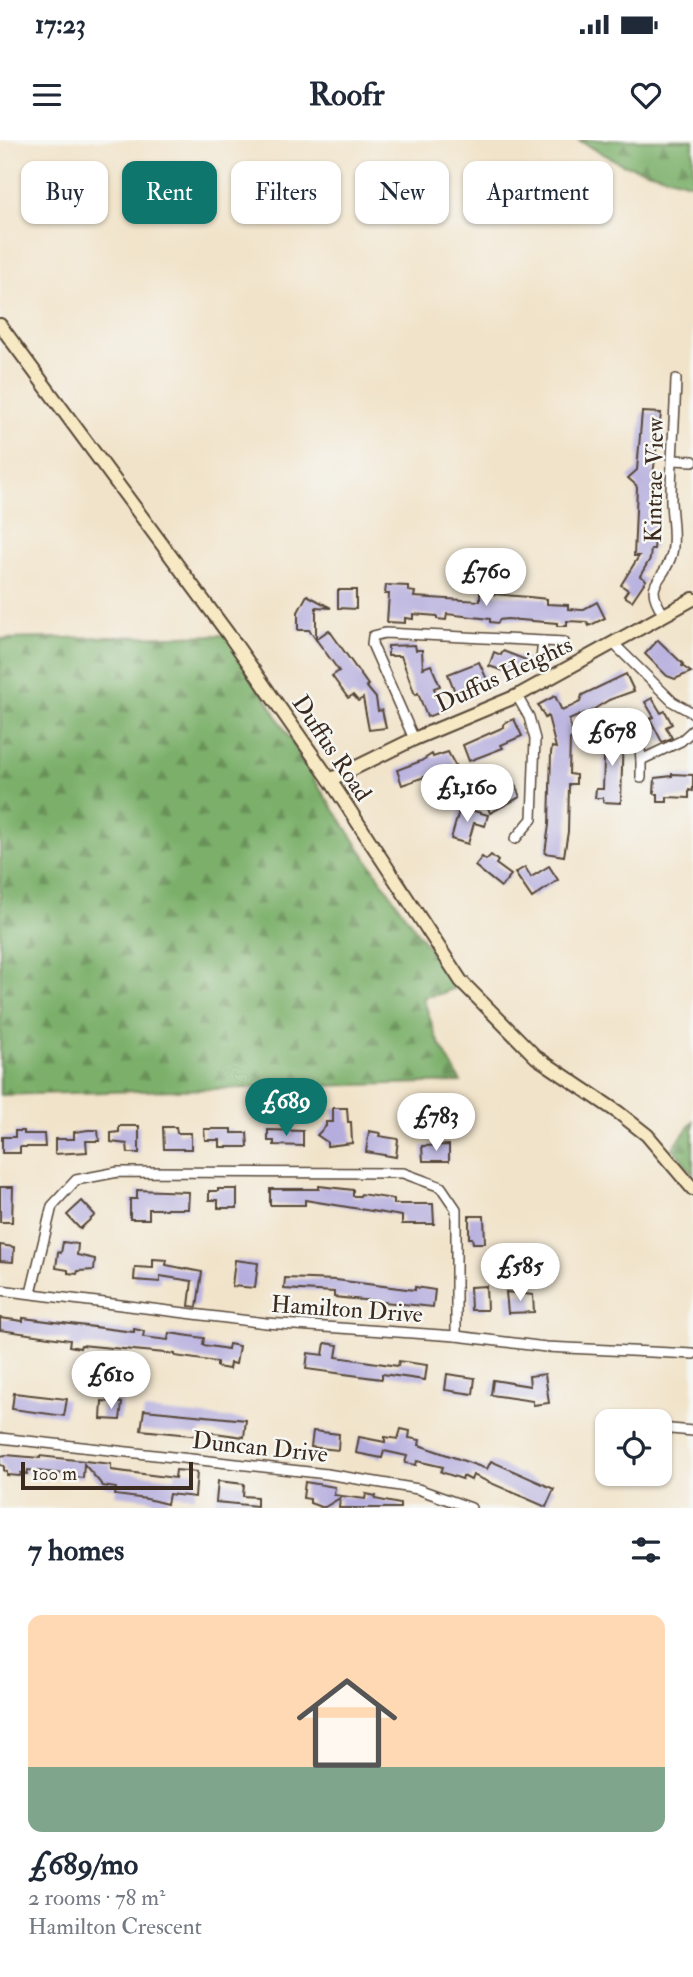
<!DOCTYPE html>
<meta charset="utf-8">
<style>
body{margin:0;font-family:"IM FELL Double Pica",serif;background:#f6f6f7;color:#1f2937;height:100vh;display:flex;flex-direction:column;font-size:26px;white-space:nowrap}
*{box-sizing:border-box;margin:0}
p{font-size:23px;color:#747a83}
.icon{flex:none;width:38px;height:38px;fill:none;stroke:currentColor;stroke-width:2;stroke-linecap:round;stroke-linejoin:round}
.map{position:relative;height:1368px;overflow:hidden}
.panel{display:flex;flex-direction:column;background:#fff;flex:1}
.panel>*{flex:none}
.hud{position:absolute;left:21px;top:21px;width:651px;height:63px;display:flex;gap:14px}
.fabs{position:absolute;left:595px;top:1269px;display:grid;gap:14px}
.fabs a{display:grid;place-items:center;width:77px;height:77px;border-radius:14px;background:#fff;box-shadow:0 2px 5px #0004;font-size:35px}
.scale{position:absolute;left:21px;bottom:18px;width:172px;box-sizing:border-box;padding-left:7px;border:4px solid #3b2a1e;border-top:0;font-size:19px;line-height:24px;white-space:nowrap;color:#3b2a1e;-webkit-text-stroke:5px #f6f6f2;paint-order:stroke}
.price{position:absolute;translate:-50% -60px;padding:0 16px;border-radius:24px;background:#fff;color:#222;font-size:23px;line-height:46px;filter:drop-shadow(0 2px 4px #0008)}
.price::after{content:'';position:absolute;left:50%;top:42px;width:21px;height:16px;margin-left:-10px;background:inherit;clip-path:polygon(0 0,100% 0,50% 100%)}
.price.on{background:#0f766e;color:#fff}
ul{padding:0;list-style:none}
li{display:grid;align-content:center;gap:14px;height:371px;padding:0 28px}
li span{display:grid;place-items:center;height:217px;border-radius:14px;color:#555}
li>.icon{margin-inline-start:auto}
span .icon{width:126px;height:126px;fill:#fffc;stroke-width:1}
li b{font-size:30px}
h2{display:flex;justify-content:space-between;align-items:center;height:84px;padding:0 28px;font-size:30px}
.chip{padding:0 24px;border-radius:14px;background:#fff;box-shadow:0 2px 5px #0004;font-size:24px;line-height:63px}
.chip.on{background:#0f766e;color:#fff}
.status{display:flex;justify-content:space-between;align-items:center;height:49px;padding:0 35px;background:#fff;direction:ltr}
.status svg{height:19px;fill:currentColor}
header{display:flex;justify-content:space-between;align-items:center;height:91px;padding:0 28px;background:#fff;font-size:32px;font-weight:800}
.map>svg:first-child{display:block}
.forest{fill:url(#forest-firs);stroke:#5c6d44;stroke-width:2}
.building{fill:#b5adde}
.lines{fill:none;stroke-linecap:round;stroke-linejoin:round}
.street-casing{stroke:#564638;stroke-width:12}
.secondary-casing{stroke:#564638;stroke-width:16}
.street{stroke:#fff;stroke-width:9}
.secondary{stroke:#f6e9c3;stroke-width:12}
.labels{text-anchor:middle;stroke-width:5;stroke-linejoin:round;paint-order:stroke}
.street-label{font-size:24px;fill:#3b2a1e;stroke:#f6f6f2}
</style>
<div class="status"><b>17:23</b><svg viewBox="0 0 49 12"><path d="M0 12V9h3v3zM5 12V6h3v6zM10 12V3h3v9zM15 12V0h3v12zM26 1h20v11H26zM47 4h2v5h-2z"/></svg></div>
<header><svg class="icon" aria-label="menu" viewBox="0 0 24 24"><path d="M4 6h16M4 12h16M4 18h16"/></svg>Roofr<svg class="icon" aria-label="heart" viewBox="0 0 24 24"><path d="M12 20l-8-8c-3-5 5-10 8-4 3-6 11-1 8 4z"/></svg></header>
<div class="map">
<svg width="693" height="1368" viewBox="0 0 693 1368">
<defs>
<pattern id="forest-firs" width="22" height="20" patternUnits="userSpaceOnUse" patternTransform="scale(1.75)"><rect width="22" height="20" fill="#7cb06b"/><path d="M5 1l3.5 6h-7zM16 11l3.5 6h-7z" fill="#678f57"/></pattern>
</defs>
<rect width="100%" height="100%" fill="#f6f6f2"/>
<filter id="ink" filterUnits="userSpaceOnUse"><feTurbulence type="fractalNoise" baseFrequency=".0143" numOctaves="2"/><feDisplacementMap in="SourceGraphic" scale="14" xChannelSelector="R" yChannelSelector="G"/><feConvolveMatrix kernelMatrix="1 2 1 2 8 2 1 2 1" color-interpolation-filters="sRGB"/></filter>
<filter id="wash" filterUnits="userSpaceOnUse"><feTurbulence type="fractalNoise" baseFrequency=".00686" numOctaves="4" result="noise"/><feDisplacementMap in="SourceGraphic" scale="28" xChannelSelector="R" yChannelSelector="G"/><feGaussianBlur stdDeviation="1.57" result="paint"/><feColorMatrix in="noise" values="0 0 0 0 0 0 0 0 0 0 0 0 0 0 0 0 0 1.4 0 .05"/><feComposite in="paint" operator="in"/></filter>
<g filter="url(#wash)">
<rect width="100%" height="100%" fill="#f1e3c9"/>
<!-- forest -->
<g class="forest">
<polygon points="578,0 693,0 693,44 622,24"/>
<polygon points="229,495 318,646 398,765 457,847 440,854 423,857 436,897 461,942 0,955 0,499"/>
<polygon points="693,981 693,1034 673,1008"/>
</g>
<g id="blocks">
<!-- building -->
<g class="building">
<polygon points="642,272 661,273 660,282 659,286 656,285 654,303 657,303 653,335 655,335 653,358 656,358 654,381 657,382 654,409 651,409 650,419 640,436 646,440 632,461 624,456 628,450 621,445 639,416 634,416 637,348 636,345 628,338 637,330"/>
<polygon points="386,445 408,446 408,451 415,452 414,457 480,461 480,453 529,457 547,459 547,464 568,465 568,469 582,470 597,462 605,478 589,486 587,482 567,481 567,486 557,486 557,483 507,479 499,480 498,483 490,482 490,479 447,474 446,480 437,479 437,476 413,474 413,479 405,478 405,483 387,482 389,454 385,454"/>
<polygon points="338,450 356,450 356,469 338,468"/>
<polygon points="307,455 331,468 316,467 316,499 329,490 334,497 368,545 366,546 376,558 378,571 382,570 386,588 369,590 363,558 358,561 353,555 348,558 332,536 339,531 326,513 309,490 298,490 298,472"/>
<polygon points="658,500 683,524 682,526 691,532 675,539 667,536 645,514"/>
<polygon points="415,505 416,510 422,510 423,528 431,525 440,546 434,548 443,571 427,577 418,553 415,555 401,516 388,516 388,506"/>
<polygon points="503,511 529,521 526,531 513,527 510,533 489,526 494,512 501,515"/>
<polygon points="479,522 489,544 457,557 448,534"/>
<polygon points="626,534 634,551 609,560 586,574 585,573 569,580 574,598 570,599 569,634 576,635 576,644 569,644 568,692 564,716 545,713 549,685 551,613 552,607 556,608 548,576 545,578 538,565 555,556 562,571 580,562 582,555"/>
<polygon points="652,558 661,573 665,571 672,584 666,587 672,598 662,602 650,579 654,577 645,562"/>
<polygon points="514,579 522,596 501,605 503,608 469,621 463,605 504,587 503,585 506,582"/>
<polygon points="605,590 623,591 621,663 603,662 603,658 595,658 596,649 603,649"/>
<polygon points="448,612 456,627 439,632 442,639 435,642 432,635 427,636 402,645 397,630 421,621 432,614 433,617"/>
<polygon points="672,634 693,635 693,651 689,650 689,658 667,657 667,662 658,662 658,654 654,654 655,638 672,636"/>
<polygon points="514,642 520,657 490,673 483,654"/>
<polygon points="460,667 488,675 485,686 474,683 468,704 451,699"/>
<polygon points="491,715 498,721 496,724 511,735 501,747 475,726 482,717 486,720"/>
<polygon points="549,726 558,740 532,758 515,733 525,727 531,737"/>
<polygon points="333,968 347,968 348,982 351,982 352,1003 327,1006 327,1002 317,995 326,986 326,982 333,982"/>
<polygon points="119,986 139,986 139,1013 128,1013 127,1004 111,1002 111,993 119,992"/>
<polygon points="163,987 176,987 177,993 191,993 191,1009 164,1009"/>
<polygon points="204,989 232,989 232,993 247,993 248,1007 220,1007 220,1000 205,1000"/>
<polygon points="88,990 98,990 99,1001 86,1001 87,1012 55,1014 55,999 74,999 74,992"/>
<polygon points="268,990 303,991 303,1006 274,1005 274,1001 268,1001"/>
<polygon points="15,991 24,991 24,994 44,994 45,1007 20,1007 20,1013 2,1013 2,997 15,997"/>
<polygon points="369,991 380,993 379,996 398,999 396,1017 366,1012"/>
<polygon points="449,1005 449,1021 423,1021 422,1006"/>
<polygon points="319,1046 353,1050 353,1056 360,1056 361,1054 394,1059 394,1064 433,1064 434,1084 402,1084 402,1076 305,1060 305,1065 270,1065 270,1049 319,1049"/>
<polygon points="0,1047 13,1047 12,1082 0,1082"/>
<polygon points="218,1049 237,1049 237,1068 218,1068 218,1060 209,1060 209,1051 218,1051"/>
<polygon points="137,1050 189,1052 188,1069 149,1069 149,1079 130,1079 130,1059 137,1059"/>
<polygon points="82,1061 95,1075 80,1089 67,1075"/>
<polygon points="469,1076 484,1076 485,1103 473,1103 472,1098 469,1098"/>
<polygon points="63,1102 78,1104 77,1115 95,1119 94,1130 78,1131 77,1134 68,1133 68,1130 56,1128 58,1112 61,1113"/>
<polygon points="0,1105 14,1107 13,1122 0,1121"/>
<polygon points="153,1119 167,1120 166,1125 202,1132 197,1167 189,1166 192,1141 160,1136 160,1142 134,1140 135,1127 153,1128"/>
<polygon points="235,1120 258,1123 255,1148 232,1146"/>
<polygon points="285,1138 336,1140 415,1150 415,1147 435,1150 433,1167 334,1157 334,1152 284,1149"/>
<polygon points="486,1146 487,1170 471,1170 470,1147"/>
<polygon points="506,1152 533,1155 534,1172 508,1173"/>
<polygon points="0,1178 23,1181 23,1178 134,1192 134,1189 144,1191 143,1197 168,1200 169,1193 204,1198 203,1205 228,1209 229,1204 239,1206 236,1224 230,1223 229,1229 217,1227 217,1222 175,1216 175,1214 81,1205 80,1208 69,1206 70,1200 0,1190"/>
<polygon points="325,1203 338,1205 336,1217 398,1226 399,1221 427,1225 425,1240 382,1234 382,1239 306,1229 308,1213 323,1215"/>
<polygon points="447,1234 475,1238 473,1254 445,1250"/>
<polygon points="545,1234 549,1263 533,1265 533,1261 491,1255 493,1240 530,1246 529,1236"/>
<polygon points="14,1253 67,1259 64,1276 12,1269"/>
<polygon points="102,1261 122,1263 120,1280 101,1279"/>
<polygon points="144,1270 246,1280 244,1297 201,1291 200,1296 141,1290"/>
<polygon points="401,1289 410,1291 409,1298 420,1300 419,1305 487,1329 491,1321 554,1349 546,1367 473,1335 471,1340 463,1336 462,1339 441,1332 443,1327 417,1321 416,1325 405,1323 407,1316 384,1311 382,1318 356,1313 359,1297 385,1302 385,1297 398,1299"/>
<polygon points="313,1291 339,1294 338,1310 311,1307"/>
<polygon points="6,1315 40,1318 40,1316 111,1324 111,1330 175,1338 176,1330 197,1332 195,1357 169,1354 167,1364 147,1359 115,1355 116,1348 103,1346 84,1324 83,1338 74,1337 74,1335 28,1330 27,1334 21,1333 20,1336 7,1335 7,1332 4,1331 4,1326 0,1325 0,1316"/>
<polygon points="218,1341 244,1344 243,1356 257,1357 257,1366 216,1362"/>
<polygon points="305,1342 335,1347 334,1355 365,1359 366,1354 376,1356 375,1359 400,1364 400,1368 339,1368 340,1358 325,1367 321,1367 310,1363 310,1359 303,1358"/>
</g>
</g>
</g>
<g filter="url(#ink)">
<use href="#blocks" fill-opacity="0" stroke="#564638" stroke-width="2"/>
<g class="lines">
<!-- street casing -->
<g class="street-casing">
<g id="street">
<polyline points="673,320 693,321"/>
<path d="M 664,475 C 641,440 664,445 672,413 C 676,395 671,377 671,359 C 671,319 675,279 676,239"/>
<polyline points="614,504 673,562 693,573"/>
<polyline points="541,519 543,501"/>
<polyline points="639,598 641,620 681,601 693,590"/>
<polyline points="414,599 372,504 373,496 385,493 564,502"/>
<polyline points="641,620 641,638"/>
<polyline points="515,699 532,679 535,599 529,577 517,556"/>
<polyline points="0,1150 266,1183 456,1196 546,1207 693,1214"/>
<polyline points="31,1153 52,1066 76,1040 118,1032 403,1033 441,1047 456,1069 456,1196"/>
<polyline points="660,1288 693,1291"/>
<polyline points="0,1298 327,1334 418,1349 471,1368"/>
</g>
</g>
<!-- secondary casing -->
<g class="secondary-casing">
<g id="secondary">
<polyline points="0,185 229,495 330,640 461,841 536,917 619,973 647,995 693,1049"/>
<polyline points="330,640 414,599 517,556 693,459"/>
</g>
</g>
<!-- street -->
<use href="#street" class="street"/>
<!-- secondary -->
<use href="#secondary" class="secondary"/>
</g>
</g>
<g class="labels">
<!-- street labels -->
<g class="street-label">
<text transform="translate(654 340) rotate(-89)" y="8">Kintrae View</text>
<text transform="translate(504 534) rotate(-25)" y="8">Duffus Heights</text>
<text transform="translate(332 608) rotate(56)" y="8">Duffus Road</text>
<text transform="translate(347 1169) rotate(4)" y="8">Hamilton Drive</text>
<text transform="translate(260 1307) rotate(6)" y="8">Duncan Drive</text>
</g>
</g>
</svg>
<div class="fabs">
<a><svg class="icon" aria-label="locate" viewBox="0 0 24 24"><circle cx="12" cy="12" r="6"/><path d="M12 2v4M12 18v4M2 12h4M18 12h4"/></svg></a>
</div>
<div class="scale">100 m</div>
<b class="price" style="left:486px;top:468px">£760</b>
<b class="price" style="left:612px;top:628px">£678</b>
<b class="price" style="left:467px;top:684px">£1,160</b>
<b class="price on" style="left:286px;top:998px">£689</b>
<b class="price" style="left:436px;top:1013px">£783</b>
<b class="price" style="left:520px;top:1163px">£585</b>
<b class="price" style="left:111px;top:1271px">£610</b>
<div class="hud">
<a class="chip">Buy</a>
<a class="chip on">Rent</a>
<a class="chip">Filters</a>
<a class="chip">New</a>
<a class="chip">Apartment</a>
</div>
</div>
<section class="panel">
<h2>7 homes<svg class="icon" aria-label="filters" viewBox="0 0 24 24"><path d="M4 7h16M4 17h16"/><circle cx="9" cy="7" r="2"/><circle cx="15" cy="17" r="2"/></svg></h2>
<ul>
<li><span style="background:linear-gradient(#ffd9b3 70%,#7fa58c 0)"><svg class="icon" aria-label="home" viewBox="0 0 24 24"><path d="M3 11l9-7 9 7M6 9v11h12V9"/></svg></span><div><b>£689/mo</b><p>2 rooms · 78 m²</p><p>Hamilton Crescent</p></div></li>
</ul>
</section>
